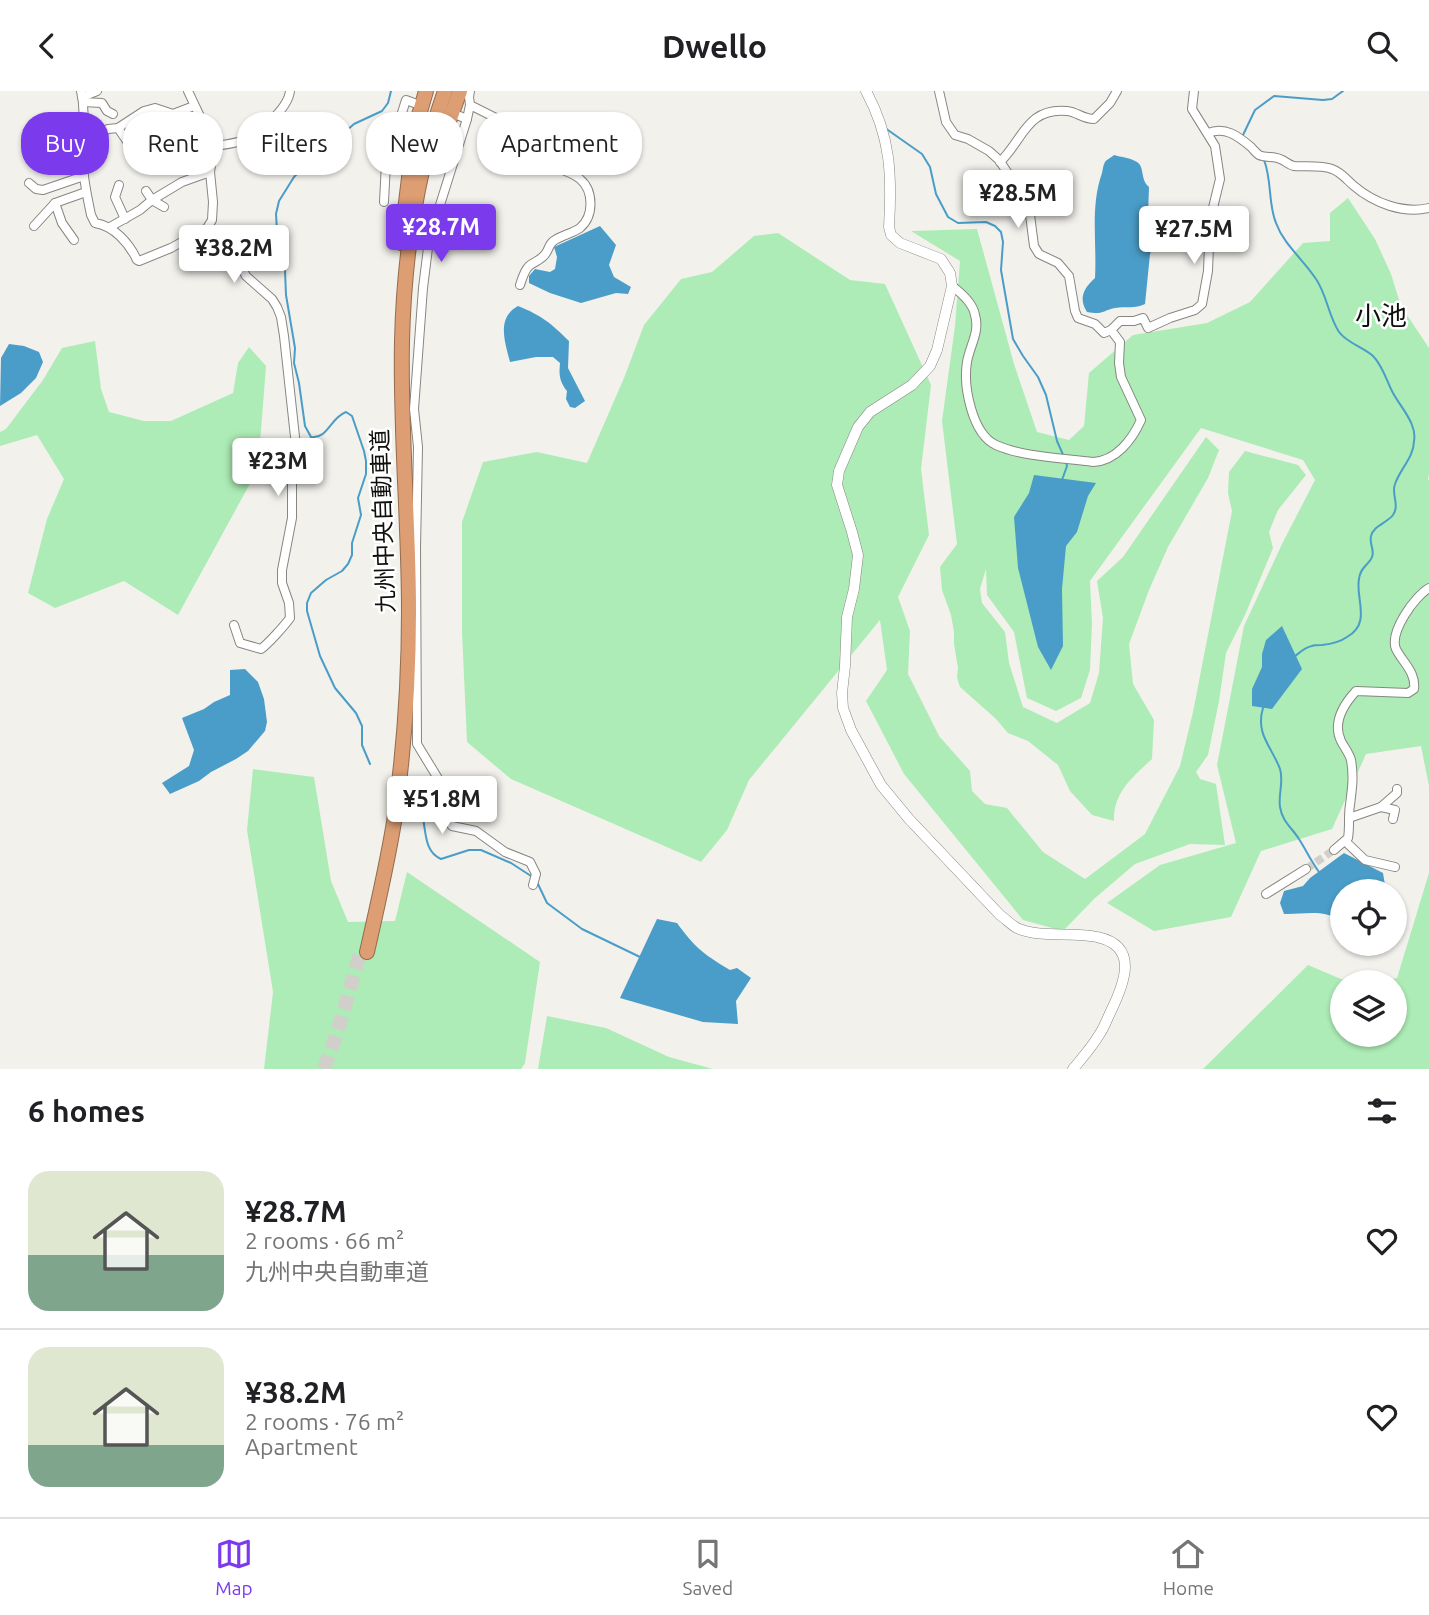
<!DOCTYPE html>
<meta charset="utf-8">
<style>
body{margin:0;font-family:Ubuntu,"Noto Sans JP",sans-serif;background:#f6f6f6;color:#202124;height:100vh;display:flex;flex-direction:column;font-size:26px;white-space:nowrap}
*{box-sizing:border-box;margin:0}
p{font-size:23px;color:#757577}
.icon{flex:none;width:38px;height:38px;fill:none;stroke:currentColor;stroke-width:2;stroke-linecap:round;stroke-linejoin:round}
.map{position:relative;height:978px;overflow:hidden}
.details{display:flex;flex-direction:column;background:#fff;flex:1}
.details>*{flex:none}
.top-card{position:absolute;left:21px;top:21px;width:700px;height:63px;display:flex;gap:14px}
.controls{position:absolute;left:1330px;top:788px;display:grid;gap:14px}
.controls a{display:grid;place-items:center;width:77px;height:77px;border-radius:50%;background:#fff;box-shadow:0 2px 5px #0004;font-size:35px}
.price{position:absolute;translate:-50% -60px;padding:0 16px;border-radius:7px;background:#fff;color:#222;font-size:23px;line-height:46px;filter:drop-shadow(0 2px 4px #0008)}
.price::after{content:'';position:absolute;left:50%;top:42px;width:21px;height:16px;margin-left:-10px;background:inherit;clip-path:polygon(0 0,100% 0,50% 100%)}
.price.selected{background:#7c3aed;color:#fff}
ul{padding:0;list-style:none}
li{display:flex;align-items:center;gap:21px;height:175px;padding:0 28px}
li+li{border-top:2px solid #e0e0e0}
li span{display:grid;place-items:center;flex:none;width:196px;height:140px;border-radius:21px;color:#555}
li>.icon{margin-inline-start:auto}
span .icon{width:84px;height:84px;fill:#fffc;stroke-width:1}
li b{font-size:30px}
h2{display:flex;justify-content:space-between;align-items:center;height:84px;padding:0 28px;font-size:30px}
.chip{padding:0 24px;border-radius:28px;background:#fff;box-shadow:0 2px 5px #0004;font-size:24px;line-height:63px}
.chip.selected{background:#7c3aed;color:#fff}
header{display:flex;justify-content:space-between;align-items:center;height:91px;padding:0 28px;background:#fff;font-size:32px;font-weight:700}
.tab-bar{display:flex;justify-content:space-around;align-items:center;height:98px;border-top:2px solid #e0e0e0;background:#fff;font-size:19px;color:#757577}
.tab-bar a{display:grid;justify-items:center;gap:4px}
.tab-bar .selected{color:#7c3aed}
.map>svg:first-child{display:block}
.green{fill:#adecb6}
.water{fill:#4a9dc8}
.lines{fill:none;stroke-linecap:round;stroke-linejoin:round}
.stream{stroke:#4a9dc8;stroke-width:2}
.minor-tunnel{stroke:#d1cfca;stroke-width:8;stroke-dasharray:8 4;stroke-linecap:butt}
.motorway-tunnel{stroke:#d1cfca;stroke-width:14;stroke-dasharray:14 7;stroke-linecap:butt}
.minor-casing{stroke:#878681;stroke-width:10}
.tertiary-casing{stroke:#878681;stroke-width:11}
.motorway-casing{stroke:#946c4e;stroke-width:16}
.minor{stroke:#fff;stroke-width:8}
.tertiary{stroke:#fff;stroke-width:10}
.motorway{stroke:#dc9e72;stroke-width:14}
.labels{text-anchor:middle;stroke-width:5;stroke-linejoin:round;paint-order:stroke}
.street-label{font-size:23px;fill:#0e0e0c;stroke:#fff}
.quarter-label{font-size:26px;fill:#0e0e0c;stroke:#fff}
</style>
<header><svg class="icon" aria-label="back" viewBox="0 0 24 24"><path d="M15 5l-7 7 7 7"/></svg>Dwello<svg class="icon" aria-label="search" viewBox="0 0 24 24"><circle cx="10" cy="10" r="6"/><path d="M15 15l6 6"/></svg></header>
<div class="map">
<svg width="1429" height="978" viewBox="0 0 1429 978">
<rect width="100%" height="100%" fill="#f3f1ec"/>
<!-- green -->
<g class="green">
<path d="M 1348,107 L 1375,148 L 1391,183 L 1401,215 L 1429,257 L 1429,383 L 1428,388 L 1429,390 L 1429,695 L 1421,655 L 1366,663 L 1332,738 L 1261,760 L 1231,826 L 1154,840 L 1107,812 L 1160,774 L 1236,752 L 1217,674 L 1244,535 L 1282,453 L 1315,389 L 1303,369 L 1201,337 L 1090,490 L 1092,533 L 1090,579 L 1081,607 L 1056,620 L 1027,607 L 1014,541 L 987,504 L 986,478 L 980,498 L 982,512 L 1005,541 L 1009,572 L 1023,616 L 1057,632 L 1090,612 L 1099,582 L 1103,527 L 1097,490 L 1123,466 L 1206,346 L 1219,359 L 1208,387 L 1168,456 L 1149,499 L 1129,553 L 1133,593 L 1154,629 L 1152,668 C 1133,686 1113,701 1114,730 L 1092,724 L 1070,700 L 1058,674 L 1028,650 L 1008,642 L 995,627 L 960,596 L 957,587 L 958,577 L 954,553 L 954,541 L 951,524 L 942,499 L 940,476 L 957,453 L 942,330 L 955,235 L 960,170 L 911,140 L 977,138 L 1014,273 L 1037,341 L 1069,349 L 1084,335 L 1089,282 L 1133,244 L 1207,232 L 1250,211 L 1303,152 L 1330,150 L 1330,122 Z"/>
<polygon points="778,142 850,189 885,193 931,294 921,378 929,444 898,506 910,540 908,583 939,645 970,680 972,700 985,713 1007,717 1043,761 1085,788 1145,743 1180,675 1193,621 1232,420 1228,402 1229,381 1245,360 1298,374 1306,384 1278,419 1269,441 1273,457 1245,524 1226,562 1219,610 1208,664 1196,681 1200,688 1216,693 1225,754 1190,753 1135,773 1095,807 1063,840 1023,829 904,683 866,610 887,579 880,529 749,689 727,739 701,771 511,688 467,651 462,541 462,431 483,371 537,361 587,372 624,287 644,234 681,188 712,181 754,145"/>
<polygon points="95,250 101,298 109,321 144,330 171,330 233,302 238,272 249,256 266,275 258,378 178,524 124,490 55,517 28,502 47,428 64,388 37,344 0,355 0,341 6,338 43,289 62,257"/>
<polygon points="253,678 314,686 331,790 348,831 395,830 407,781 540,871 525,972 521,978 264,978 273,901 247,739"/>
<polygon points="1429,782 1429,978 1203,978 1308,874 1348,891 1342,891 1342,943 1395,943 1395,891 1382,891 1397,887"/>
<polygon points="547,925 606,937 669,966 713,978 538,978"/>
</g>
<!-- water -->
<g class="water">
<path d="M 1114,64 C 1121,66 1131,67 1137,71 C 1145,76 1140,89 1149,96 L 1148,124 L 1155,134 L 1155,153 L 1150,163 L 1145,213 C 1135,218 1126,215 1115,217 C 1101,220 1104,224 1087,221 C 1078,207 1084,197 1095,187 C 1097,151 1090,116 1102,82 C 1103,78 1103,74 1105,71 C 1106,69 1112,66 1114,64 Z"/>
<polygon points="600,135 616,154 609,174 614,186 631,196 628,203 616,202 581,212 550,202 529,192 529,185 535,178 550,181 555,178 557,166 554,156"/>
<path d="M 518,215 C 541,224 552,233 569,250 L 568,277 L 585,310 L 575,317 L 570,316 L 566,308 L 567,300 C 559,290 559,283 560,272 L 553,266 L 536,266 L 510,271 C 505,251 496,227 518,215 Z"/>
<polygon points="9,253 24,255 39,261 43,271 36,287 21,302 0,315 1,267"/>
<polygon points="1034,384 1096,392 1088,405 1077,441 1066,455 1062,498 1063,555 1051,579 1038,556 1018,477 1014,426 1029,402"/>
<polygon points="1282,535 1302,578 1272,618 1252,615 1252,598 1262,576 1262,563 1266,549"/>
<polygon points="245,578 258,591 264,608 267,631 265,640 248,660 236,668 211,681 199,690 170,703 162,692 189,675 194,659 182,627 204,618 214,611 230,604 230,579"/>
<path d="M 1344,762 L 1383,782 L 1386,800 L 1342,800 L 1342,834 C 1331,816 1302,824 1284,823 L 1280,812 L 1284,800 L 1303,795 L 1310,787 Z"/>
<path d="M 657,828 L 677,832 C 695,857 705,864 730,879 L 737,877 L 751,887 L 736,910 L 738,933 L 703,931 L 620,907 Z"/>
</g>
<g class="lines">
<!-- stream -->
<g class="stream">
<polyline points="885,37 922,63 930,76 936,103 948,126 958,132 986,131 995,135 1001,141 1003,151 1001,179 1013,248 1023,265 1038,286 1046,304 1057,350 1064,366"/>
<polyline points="1243,44 1255,19 1274,5 1323,9 1332,8 1343,0"/>
<path d="M 1264,69 C 1272,89 1268,113 1276,132 C 1284,154 1303,168 1316,188 C 1327,204 1328,224 1339,241 C 1347,252 1363,256 1373,265 C 1383,275 1387,291 1393,302 C 1399,313 1408,323 1412,334 C 1414,339 1415,345 1414,350 C 1414,366 1400,378 1395,393 C 1391,403 1400,414 1393,424 C 1387,432 1373,435 1371,445 C 1369,453 1375,459 1372,466 C 1369,474 1360,476 1359,488 C 1355,507 1372,532 1347,546 C 1340,551 1331,553 1322,554 C 1320,554 1314,554 1312,555 C 1305,556 1299,562 1294,566"/>
<polyline points="1062,389 1067,375 1066,371"/>
<path d="M 1263,617 C 1255,643 1272,656 1280,678 C 1284,690 1278,704 1280,716 C 1282,730 1292,737 1299,748 C 1306,759 1311,770 1319,781"/>
<path d="M 370,673 L 362,654 L 362,635 L 356,622 L 335,597 L 320,565 L 307,520 L 307,512 L 311,502 L 326,489 L 342,480 L 348,473 L 352,464 L 352,452 L 361,424 L 358,407 L 366,383 L 366,370 L 364,360 L 352,325 L 346,321 C 330,327 328,348 311,346 L 305,335 L 299,292 L 294,272 L 295,257 L 286,204 L 285,180 L 277,140 L 276,123 L 279,110 L 294,86 L 300,80 L 317,76 L 327,70 L 337,51 L 346,40 L 354,33 L 382,20 L 388,12 L 391,0"/>
<path d="M 415,705 C 418,712 422,719 423,727 C 426,743 425,761 441,768 L 469,759 L 481,759 L 511,772 L 531,785"/>
<polyline points="537,791 547,812 582,838 640,866"/>
</g>
<!-- minor-tunnel -->
<polyline class="minor-tunnel" points="1306,778 1334,759"/>
<!-- motorway-tunnel -->
<polyline class="motorway-tunnel" points="324,978 338,939 361,859"/>
<!-- minor casing -->
<g class="minor-casing">
<g id="minor">
<path d="M 81,0 C 86,21 82,41 82,62 C 82,83 87,104 91,124 L 95,132 C 114,135 129,152 137,169 L 139,170 L 171,157 L 207,137 L 212,129 L 213,111 L 210,81 L 214,55 L 188,0"/>
<polyline points="939,0 946,31 955,44 968,48 989,60 999,69 1022,103 1029,116 1034,155 1039,163 1058,172 1069,185 1075,220 1078,227 1095,233 1104,242 1111,239 1120,230 1134,230 1143,227 1148,237 1170,227 1195,219 1202,213 1208,180 1210,129 1220,88 1215,55 1192,18 1194,0"/>
<polyline points="82,6 97,0"/>
<polyline points="83,11 102,12 107,20 113,23"/>
<polyline points="470,14 469,6 470,0"/>
<path d="M 457,24 L 467,28 L 470,14 L 508,33 L 514,33 L 530,39 L 535,34 C 545,37 564,48 564,60 C 564,66 561,72 561,78 C 567,81 574,83 580,88 C 594,100 594,125 580,137 C 573,142 563,144 555,149 C 549,152 550,156 546,162 C 542,169 535,170 529,175 C 524,180 522,188 520,194"/>
<polyline points="467,28 429,149 423,197 414,318 418,356 416,457 417,653 442,694 444,713 447,726 452,735 476,740 505,761 530,771 536,783 533,794"/>
<polyline points="46,37 50,44 68,41 83,36"/>
<polyline points="118,37 133,59"/>
<path d="M 1208,42 C 1225,35 1238,45 1251,56 C 1254,59 1256,62 1259,64 C 1265,67 1274,65 1280,68 C 1286,70 1288,74 1294,75 C 1306,76 1321,74 1332,78 C 1341,81 1347,89 1354,95 C 1374,112 1403,123 1429,117"/>
<polyline points="82,47 97,44 108,38 118,37 144,20 155,17 173,23 194,15"/>
<path d="M 214,55 C 223,54 232,53 241,50 C 258,44 288,18 290,0"/>
<path d="M 1000,71 C 1023,49 1027,16 1067,20 C 1077,21 1083,28 1094,28 L 1110,12 L 1117,0"/>
<polyline points="29,92 36,98 43,99 84,85"/>
<polyline points="119,94 115,106 125,128"/>
<polyline points="146,100 152,109 164,116"/>
<polyline points="384,111 386,72 406,9 417,13"/>
<polyline points="55,112 62,132 74,149"/>
<polyline points="34,135 55,112 86,101"/>
<polyline points="110,136 140,119 152,109 182,91 210,81"/>
<path d="M 207,137 L 216,152 L 235,165 L 246,185 L 272,208 L 277,216 L 281,226 L 284,245 L 296,355 L 292,360 L 292,427 L 282,479 L 282,492 L 289,512 L 290,527 C 284,535 269,552 261,558 L 240,552 L 234,534"/>
<path d="M 952,195 C 960,201 973,212 975,224 C 980,241 970,254 967,271 C 963,295 972,343 996,354 C 1023,366 1063,367 1093,371 C 1116,370 1132,349 1141,329 L 1121,286 L 1119,272 L 1120,251 L 1111,239"/>
<polyline points="1381,716 1395,719 1393,728"/>
<polyline points="1349,727 1381,716 1397,702 1397,698"/>
<polyline points="1345,750 1365,769 1395,776"/>
<path d="M 1334,759 L 1348,747 C 1350,736 1348,725 1350,714 C 1352,697 1354,687 1351,669 C 1349,662 1344,656 1341,650 C 1332,631 1344,613 1356,600 L 1408,602 L 1414,598 C 1416,581 1403,572 1396,558 C 1389,541 1415,505 1429,497"/>
<polyline points="1266,803 1306,778"/>
</g>
</g>
<!-- tertiary casing -->
<g class="tertiary-casing">
<path id="tertiary" d="M 866,0 C 891,46 892,85 889,136 L 891,144 L 900,152 L 941,168 L 950,182 L 952,195 L 937,259 L 930,275 L 912,294 L 870,321 L 858,336 L 839,380 L 837,394 L 852,441 L 858,464 L 854,498 L 847,526 L 845,575 L 842,602 L 843,617 L 851,639 L 881,694 L 909,728 L 1000,824 C 1006,828 1011,834 1017,837 C 1042,848 1072,840 1097,846 C 1140,855 1124,893 1111,920 C 1107,928 1104,937 1099,944 C 1092,956 1082,967 1073,978"/>
</g>
<!-- motorway casing -->
<g class="motorway-casing">
<g id="motorway">
<polyline points="433,74 460,0"/>
<polyline points="401,152 415,38 426,0"/>
<path d="M 367,861 C 377,817 387,774 394,731 C 404,661 409,590 409,520 C 409,430 400,340 402,250 C 404,166 417,79 445,0"/>
</g>
</g>
<!-- minor -->
<use href="#minor" class="minor"/>
<!-- tertiary -->
<use href="#tertiary" class="tertiary"/>
<!-- motorway -->
<use href="#motorway" class="motorway"/>
</g>
<g class="labels">
<!-- street labels -->
<g class="street-label">
<text transform="translate(383 430) rotate(-92)" y="8">九州中央自動車道</text>
</g>
<!-- quarter labels -->
<g class="quarter-label">
<text x="1381" y="234">小池</text>
</g>
</g>
</svg>
<div class="controls">
<a><svg class="icon" aria-label="locate" viewBox="0 0 24 24"><circle cx="12" cy="12" r="6"/><path d="M12 2v4M12 18v4M2 12h4M18 12h4"/></svg></a>
<a><svg class="icon" aria-label="layers" viewBox="0 0 24 24"><path d="M12 4l9 5-9 5-9-5zM3 14l9 5 9-5"/></svg></a>
</div>
<b class="price" style="left:1018px;top:139px">¥28.5M</b>
<b class="price selected" style="left:441px;top:173px">¥28.7M</b>
<b class="price" style="left:1194px;top:175px">¥27.5M</b>
<b class="price" style="left:234px;top:194px">¥38.2M</b>
<b class="price" style="left:278px;top:407px">¥23M</b>
<b class="price" style="left:442px;top:745px">¥51.8M</b>
<div class="top-card">
<a class="chip selected">Buy</a>
<a class="chip">Rent</a>
<a class="chip">Filters</a>
<a class="chip">New</a>
<a class="chip">Apartment</a>
</div>
</div>
<section class="details">
<h2>6 homes<svg class="icon" aria-label="filters" viewBox="0 0 24 24"><path d="M4 7h16M4 17h16"/><circle cx="9" cy="7" r="2"/><circle cx="15" cy="17" r="2"/></svg></h2>
<ul>
<li><span style="background:linear-gradient(#dfe7d0 60%,#7fa58c 0)"><svg class="icon" aria-label="home" viewBox="0 0 24 24"><path d="M3 11l9-7 9 7M6 9v11h12V9"/></svg></span><div><b>¥28.7M</b><p>2 rooms · 66 m²</p><p>九州中央自動車道</p></div><svg class="icon" aria-label="heart" viewBox="0 0 24 24"><path d="M12 20l-8-8c-3-5 5-10 8-4 3-6 11-1 8 4z"/></svg></li>
<li><span style="background:linear-gradient(#dfe7d0 70%,#7fa58c 0)"><svg class="icon" aria-label="home" viewBox="0 0 24 24"><path d="M3 11l9-7 9 7M6 9v11h12V9"/></svg></span><div><b>¥38.2M</b><p>2 rooms · 76 m²</p><p>Apartment</p></div><svg class="icon" aria-label="heart" viewBox="0 0 24 24"><path d="M12 20l-8-8c-3-5 5-10 8-4 3-6 11-1 8 4z"/></svg></li>
</ul>
</section>
<nav class="tab-bar">
<a class="selected"><svg class="icon" aria-label="map" viewBox="0 0 24 24"><path d="M3 6l6-2 6 2 6-2v14l-6 2-6-2-6 2zM9 4v14M15 6v14"/></svg>Map</a>
<a><svg class="icon" aria-label="saved" viewBox="0 0 24 24"><path d="M7 4h10v16l-5-4-5 4z"/></svg>Saved</a>
<a><svg class="icon" aria-label="home" viewBox="0 0 24 24"><path d="M3 11l9-7 9 7M6 9v11h12V9"/></svg>Home</a>
</nav>
